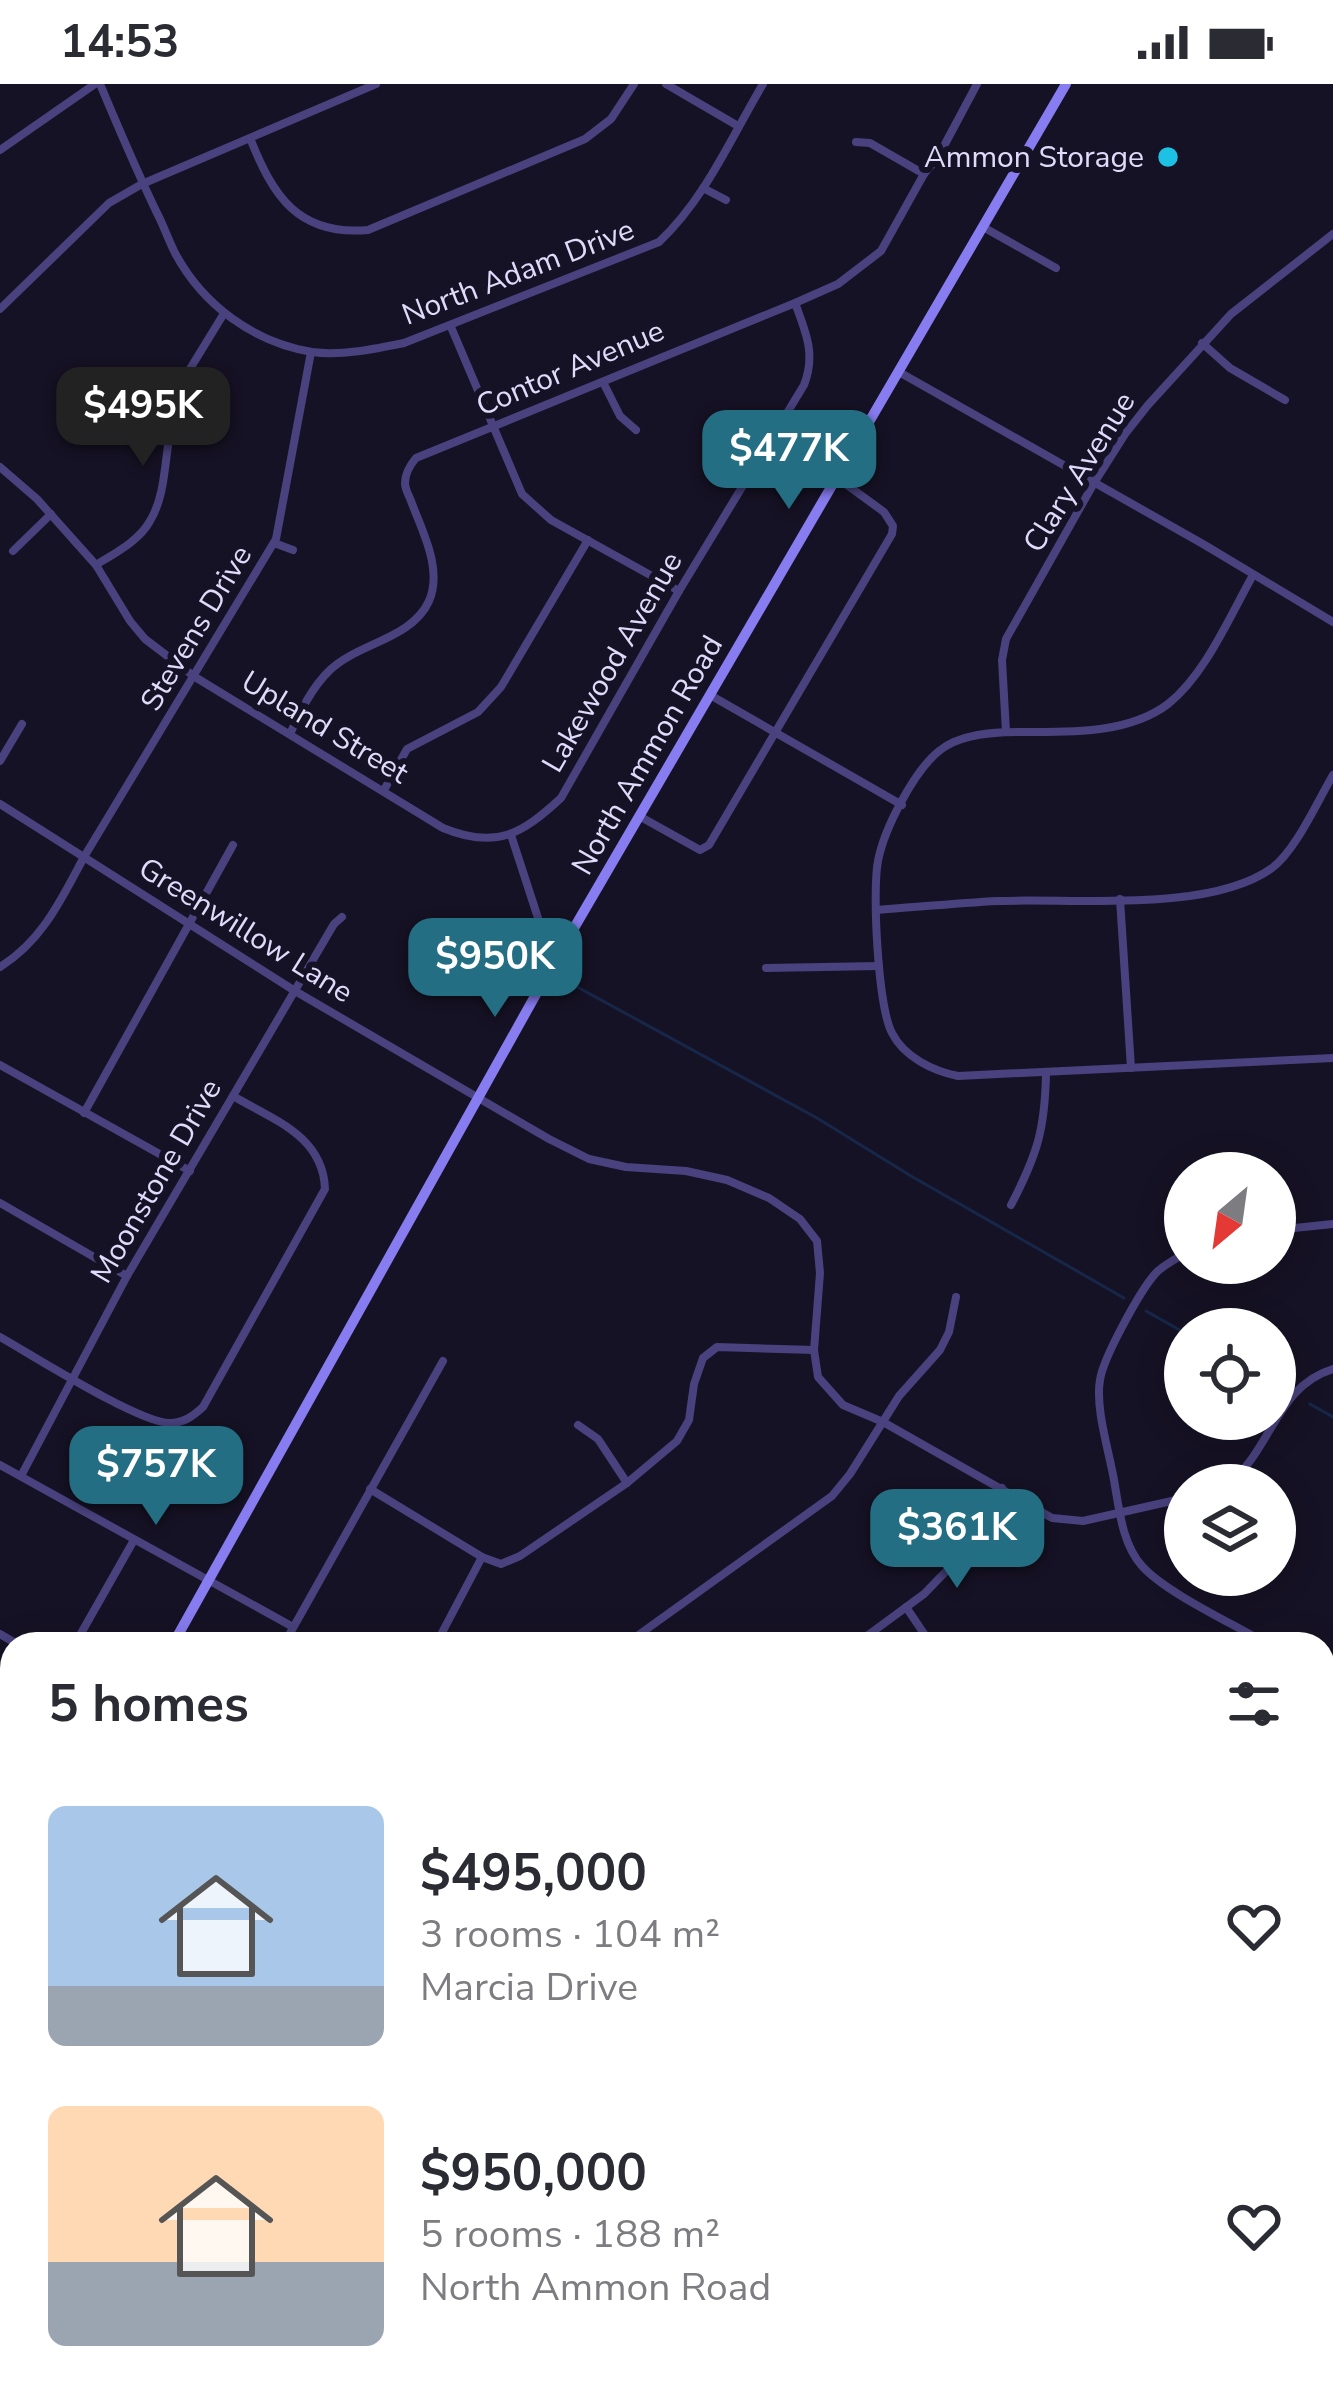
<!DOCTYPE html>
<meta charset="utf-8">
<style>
body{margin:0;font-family:"Nunito Sans",sans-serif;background:#f2f2f3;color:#2b2b33;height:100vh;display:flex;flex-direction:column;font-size:45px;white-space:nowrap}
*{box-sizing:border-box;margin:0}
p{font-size:39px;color:#7c7c81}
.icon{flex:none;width:66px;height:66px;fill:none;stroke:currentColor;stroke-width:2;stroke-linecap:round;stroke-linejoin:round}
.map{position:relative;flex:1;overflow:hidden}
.details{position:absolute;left:0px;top:1548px;width:1335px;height:771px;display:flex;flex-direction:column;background:#fff;border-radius:36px 36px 0 0;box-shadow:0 6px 30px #0003}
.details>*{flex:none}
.needle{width:78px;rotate:209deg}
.buttons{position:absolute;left:1164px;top:1068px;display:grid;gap:24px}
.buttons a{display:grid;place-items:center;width:132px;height:132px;border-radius:50%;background:#fff;box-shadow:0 6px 30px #0003;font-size:60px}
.price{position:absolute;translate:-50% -102px;padding:0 27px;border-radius:24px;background:#246e83;color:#fff;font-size:39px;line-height:78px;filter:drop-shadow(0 3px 6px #0008)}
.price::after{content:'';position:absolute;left:50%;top:72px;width:36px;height:27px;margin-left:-18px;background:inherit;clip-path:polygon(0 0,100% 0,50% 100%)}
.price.selected{background:#222;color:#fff}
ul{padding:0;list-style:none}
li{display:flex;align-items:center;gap:36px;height:300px;padding:0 48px}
li span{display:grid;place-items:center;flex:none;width:336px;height:240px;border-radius:18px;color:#555}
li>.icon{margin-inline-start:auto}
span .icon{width:144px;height:144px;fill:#fffc;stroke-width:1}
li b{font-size:51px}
h2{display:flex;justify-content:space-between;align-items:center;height:144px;padding:0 48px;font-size:51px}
.status{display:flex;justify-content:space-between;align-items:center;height:84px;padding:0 60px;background:#fff;direction:ltr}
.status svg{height:33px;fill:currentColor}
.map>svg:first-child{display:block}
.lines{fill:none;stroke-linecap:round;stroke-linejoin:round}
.stream{stroke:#16274a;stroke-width:3}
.canal{stroke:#16274a;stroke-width:10}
.street{stroke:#49427e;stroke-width:8}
.secondary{stroke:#877cf0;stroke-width:10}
.poi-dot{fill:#1cc1e4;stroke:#161225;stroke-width:4.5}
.labels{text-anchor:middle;stroke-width:12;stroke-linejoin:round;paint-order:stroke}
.poi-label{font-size:30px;fill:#e0dafb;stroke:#161225;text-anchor:end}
.street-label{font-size:30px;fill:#e0dafb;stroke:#161225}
</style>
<div class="status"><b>14:53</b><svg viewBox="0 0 49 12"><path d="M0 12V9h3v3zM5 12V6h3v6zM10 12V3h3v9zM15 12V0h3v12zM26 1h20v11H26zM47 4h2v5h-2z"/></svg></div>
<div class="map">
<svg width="1333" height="2318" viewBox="0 0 1333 2318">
<rect width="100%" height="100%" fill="#161225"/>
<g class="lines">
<!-- stream -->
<g class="stream">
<polyline points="570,899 817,1034 911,1092 1124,1214"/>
<polyline points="1146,1227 1185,1249"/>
<polyline points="1275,1300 1280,1303"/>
<polyline points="1310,1320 1333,1333"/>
</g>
<!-- canal -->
<g class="canal">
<polyline points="1323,1643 1333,1634"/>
<polyline points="590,2318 602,2307"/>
</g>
<!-- street -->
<g class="street">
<path d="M 100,0 C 118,43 136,85 156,127 C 163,140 168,155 175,169 C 203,221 253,258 312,268 C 341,272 375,265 404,259 L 659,158 C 705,115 731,54 763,0"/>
<polyline points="666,0 738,42"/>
<path d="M 250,54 C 273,112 298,152 368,146 L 585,55 L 611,35 L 634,0"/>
<polyline points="856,58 870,59 924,90"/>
<polyline points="0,66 95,0"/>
<polyline points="703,104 726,116"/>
<polyline points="983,143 1056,184"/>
<polyline points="0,225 109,119 142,100 376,0"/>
<polyline points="451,243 522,410 551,436 679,507"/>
<polyline points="1202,259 1230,284 1285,316"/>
<polyline points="899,288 1203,460 1333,538"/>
<polyline points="603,298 620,332 636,346"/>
<polyline points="172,336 185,293 223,231"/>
<path d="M 0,383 L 37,415 L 96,481 L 130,537 L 145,555 L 195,593 L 443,744 C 496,766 522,750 561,714 L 679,507 L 804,301 C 816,270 806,249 795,219"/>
<polyline points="274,459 293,466"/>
<polyline points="13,467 51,430"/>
<path d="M 96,481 C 115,469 139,457 150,437 C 167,409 164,371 172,340 L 172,336 L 98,300"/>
<path d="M 1253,491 C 1230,532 1205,591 1168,620 C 1127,651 1066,648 1018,648 C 993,648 959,650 939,667 C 914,687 884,745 878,777 C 872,807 878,922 892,949 C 904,973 933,987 958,992 L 1333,974"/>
<polyline points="710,611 902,721"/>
<polyline points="1006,648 1002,576 1006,555 1094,399 1125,350 1148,321 1231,230 1333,150"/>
<path d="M 290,650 C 300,628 312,603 330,586 C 358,559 412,555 429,517 C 443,485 422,447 411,417 C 409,411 405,406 405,399 C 405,390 410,381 416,374 L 795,219 L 838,200 L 881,167 L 924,90 L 937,75 L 977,0"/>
<polyline points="0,677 22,640"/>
<polyline points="384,706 407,665 478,628 501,603 588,456"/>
<polyline points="0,720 295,907 549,1055 589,1075 626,1083 686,1087 727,1096 769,1114 800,1135 817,1157 820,1189 814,1266 818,1293 843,1321 883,1338 1052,1434 1083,1437 1185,1414"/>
<polyline points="639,732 700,766 709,761 892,450 893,442 884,428 836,393"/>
<polyline points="511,751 553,880"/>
<polyline points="1120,815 1131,984"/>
<path d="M 877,826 C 918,823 958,819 998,817 C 1073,814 1210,829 1272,784 C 1296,766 1317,718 1333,691"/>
<path d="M 0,883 C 42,857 61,816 84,773 L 276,455 L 311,268"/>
<polyline points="766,884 879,882"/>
<polyline points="0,981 190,1087"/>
<polyline points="84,1029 233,761"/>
<polyline points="0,1119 127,1192"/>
<path d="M 1011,1121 C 1037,1071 1045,1046 1046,989"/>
<polyline points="1275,1146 1333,1140"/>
<path d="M 1185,1169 C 1175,1176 1163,1181 1155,1190 C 1140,1207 1103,1274 1100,1296 C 1095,1324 1109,1367 1114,1396 C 1119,1424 1122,1460 1142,1482 C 1166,1509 1234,1540 1267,1560"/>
<path d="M 0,1253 C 32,1271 139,1339 170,1339 C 184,1339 193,1332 203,1323 L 325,1105 C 323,1052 274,1036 233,1012"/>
<polyline points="578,1341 598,1355 627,1399"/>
<polyline points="0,1381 293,1543"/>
<polyline points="21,1392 127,1192 334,840 342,833"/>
<path d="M 1226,1401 C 1271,1370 1275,1302 1333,1285"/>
<polyline points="370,1405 482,1473 501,1480 520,1472 627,1399 677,1357 689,1336 694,1300 703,1274 717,1263 814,1266"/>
<polyline points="906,1523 931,1560"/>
<polyline points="0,1550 17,1560"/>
<polyline points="75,1560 134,1456"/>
<polyline points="284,1560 443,1277"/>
<polyline points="436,1560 482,1473"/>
<polyline points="626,1560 832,1412 850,1390 899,1312 940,1266 949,1248 956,1213"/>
<polyline points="856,1560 924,1510 957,1476 1002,1404"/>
<polyline points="0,2107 12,2113"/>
<polyline points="1323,2122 1333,2127"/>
<polyline points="433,2307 453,2318"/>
<polyline points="7,2318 14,2307"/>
<polyline points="385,2318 405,2307"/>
<polyline points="504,2318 512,2307"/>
<polyline points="901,2318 907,2307"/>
</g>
<!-- secondary -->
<g class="secondary">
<polyline points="173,1560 549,887 1066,0"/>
<polyline points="0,1837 12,1834"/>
<polyline points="0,1904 12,1897"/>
<polyline points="782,2307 801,2318"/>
</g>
</g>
<!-- markers -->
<circle class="poi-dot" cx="1168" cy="73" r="12"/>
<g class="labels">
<!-- poi labels -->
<g class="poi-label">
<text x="1144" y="83">Ammon Storage</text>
</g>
<!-- street labels -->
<g class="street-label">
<text transform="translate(518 188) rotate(-21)" y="10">North Adam Drive</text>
<text transform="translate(570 284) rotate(-23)" y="10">Contor Avenue</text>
<text transform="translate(1079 388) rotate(-58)" y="10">Clary Avenue</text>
<text transform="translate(196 544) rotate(-59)" y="10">Stevens Drive</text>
<text transform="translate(612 578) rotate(-60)" y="10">Lakewood Avenue</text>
<text transform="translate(325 643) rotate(31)" y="10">Upland Street</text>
<text transform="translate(647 671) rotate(-60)" y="10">North Ammon Road</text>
<text transform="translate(246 846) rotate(32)" y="10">Greenwillow Lane</text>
<text transform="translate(156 1097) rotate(-60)" y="10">Moonstone Drive</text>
</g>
</g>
</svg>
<div class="buttons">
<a><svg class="needle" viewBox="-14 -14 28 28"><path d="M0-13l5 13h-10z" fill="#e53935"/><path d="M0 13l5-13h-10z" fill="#7c7c81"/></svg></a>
<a><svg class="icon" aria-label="locate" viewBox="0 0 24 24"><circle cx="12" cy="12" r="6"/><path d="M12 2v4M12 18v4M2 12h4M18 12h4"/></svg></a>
<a><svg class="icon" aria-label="layers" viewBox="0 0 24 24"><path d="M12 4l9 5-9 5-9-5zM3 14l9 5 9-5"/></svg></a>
</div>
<b class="price selected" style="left:143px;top:385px">$495K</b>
<b class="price" style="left:789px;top:428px">$477K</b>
<b class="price" style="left:495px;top:936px">$950K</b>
<b class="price" style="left:156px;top:1444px">$757K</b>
<b class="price" style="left:957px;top:1507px">$361K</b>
<section class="details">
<h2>5 homes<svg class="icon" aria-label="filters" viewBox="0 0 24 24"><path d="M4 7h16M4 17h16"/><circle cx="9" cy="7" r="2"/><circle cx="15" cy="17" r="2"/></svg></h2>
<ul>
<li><span style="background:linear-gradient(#a9c7e8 75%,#9aa5b1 0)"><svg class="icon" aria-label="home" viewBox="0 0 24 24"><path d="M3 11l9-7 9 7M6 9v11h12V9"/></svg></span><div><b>$495,000</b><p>3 rooms · 104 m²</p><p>Marcia Drive</p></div><svg class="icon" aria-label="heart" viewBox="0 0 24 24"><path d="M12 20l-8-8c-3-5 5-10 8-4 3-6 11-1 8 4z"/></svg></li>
<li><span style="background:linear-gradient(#ffd9b3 65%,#9aa5b1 0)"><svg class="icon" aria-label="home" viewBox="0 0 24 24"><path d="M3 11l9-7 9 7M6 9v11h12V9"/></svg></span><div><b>$950,000</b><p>5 rooms · 188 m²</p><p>North Ammon Road</p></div><svg class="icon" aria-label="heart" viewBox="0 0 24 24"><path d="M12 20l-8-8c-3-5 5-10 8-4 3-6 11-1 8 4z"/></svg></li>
</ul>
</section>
</div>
